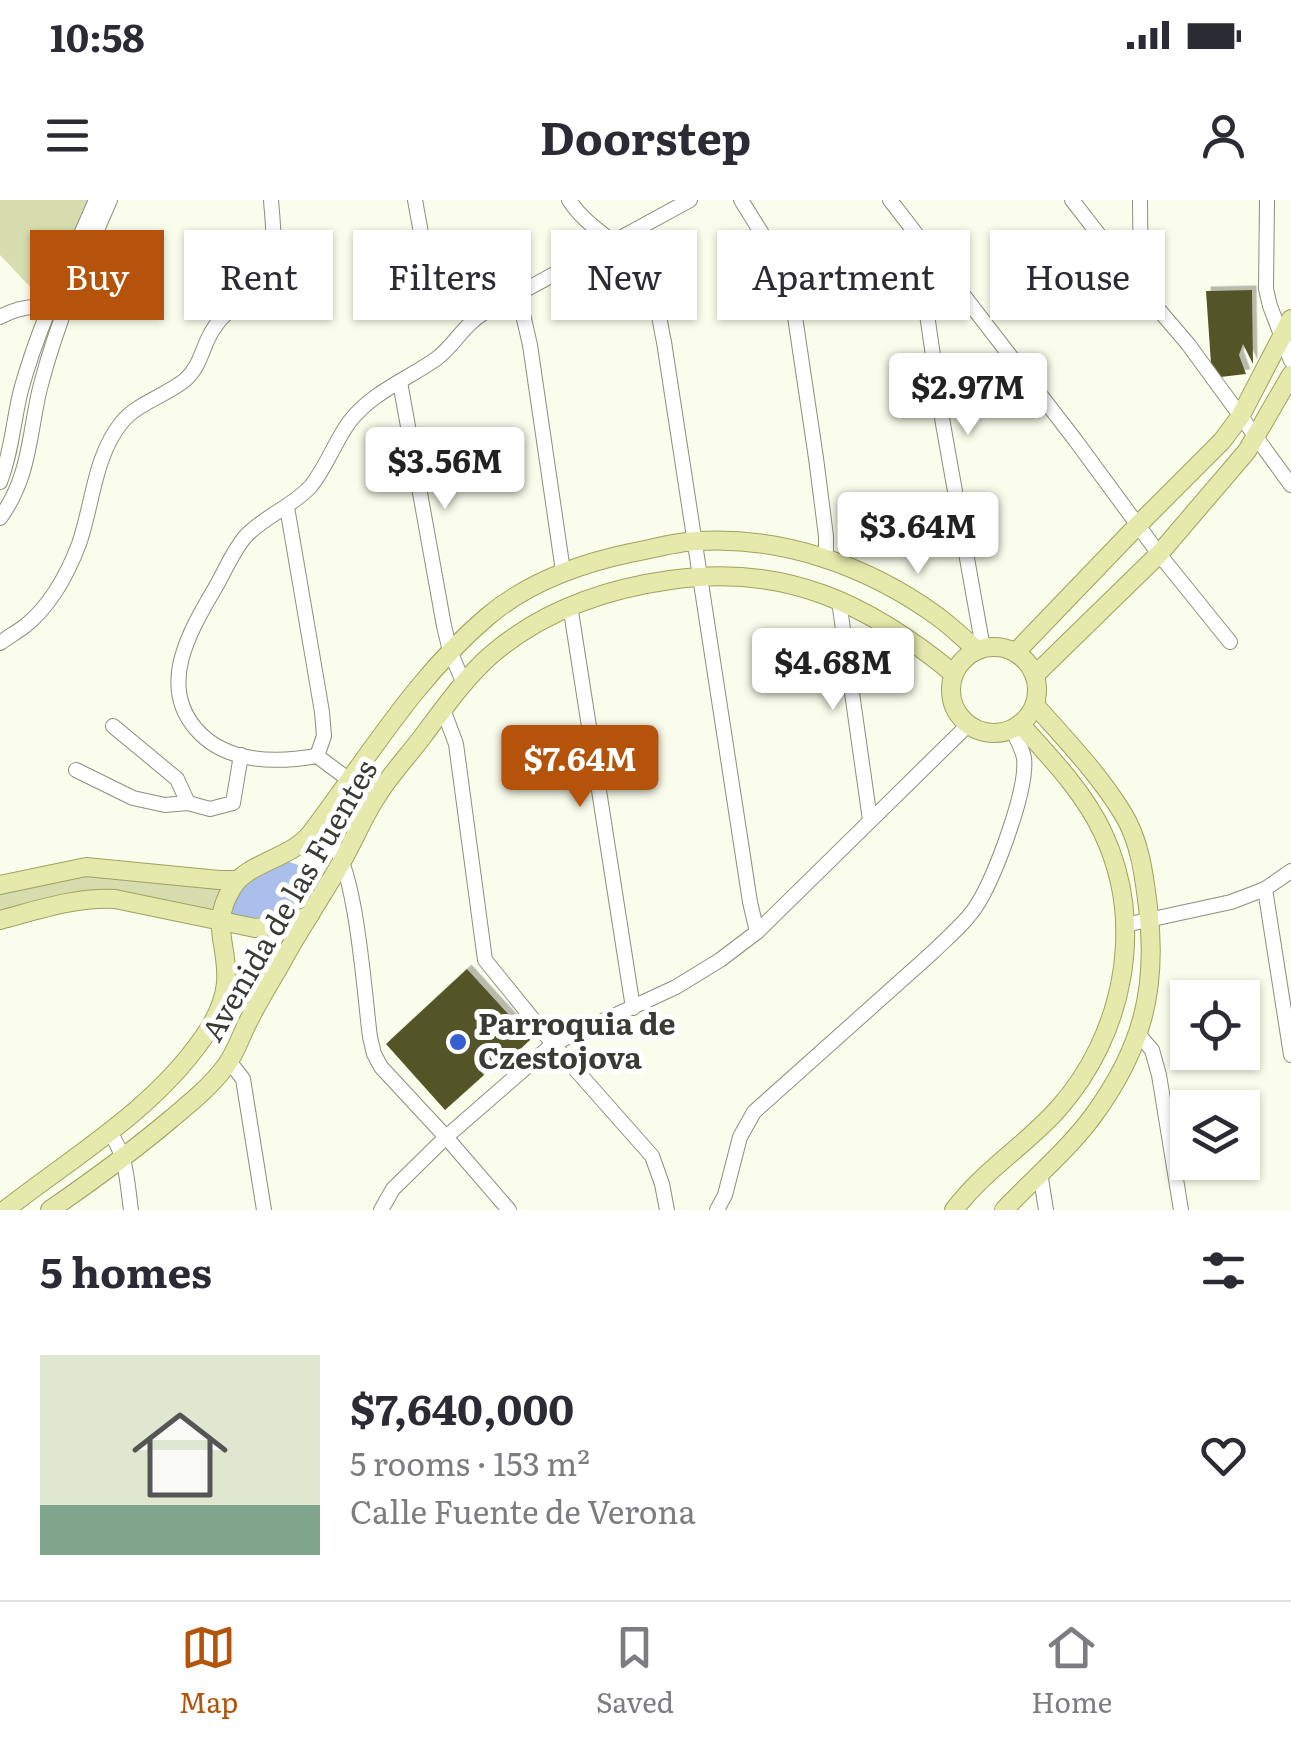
<!DOCTYPE html>
<meta charset="utf-8">
<style>
body{margin:0;font-family:Literata,serif;background:#f2f2f3;color:#2b2b33;height:100vh;display:flex;flex-direction:column;font-size:38px;white-space:nowrap}
*{box-sizing:border-box;margin:0}
p{font-size:32px;color:#7c7c81}
.icon{flex:none;width:55px;height:55px;fill:none;stroke:currentColor;stroke-width:2;stroke-linecap:round;stroke-linejoin:round}
.map{position:relative;height:1010px;overflow:hidden}
.details{display:flex;flex-direction:column;background:#fff;flex:1}
.details>*{flex:none}
.guide{position:absolute;left:30px;top:30px;width:1232px;height:90px;display:flex;gap:20px}
.controls{position:absolute;left:1170px;top:780px;display:grid;gap:20px}
.controls a{display:grid;place-items:center;width:90px;height:90px;border-radius:0px;background:#fff;box-shadow:0 2px 8px #0004;font-size:50px}
.price{position:absolute;translate:-50% -85px;padding:0 22px;border-radius:10px;background:#fff;color:#222;font-size:32px;line-height:65px;filter:drop-shadow(0 2px 5px #0008)}
.price::after{content:'';position:absolute;left:50%;top:60px;width:30px;height:22px;margin-left:-15px;background:inherit;clip-path:polygon(0 0,100% 0,50% 100%)}
.price.selected{background:#b45309;color:#fff}
ul{padding:0;list-style:none}
li{display:flex;align-items:center;gap:30px;height:250px;padding:0 40px}
li span{display:grid;place-items:center;flex:none;width:280px;height:200px;border-radius:0px;color:#555}
li>.icon{margin-inline-start:auto}
span .icon{width:120px;height:120px;fill:#fffc;stroke-width:1}
li b{font-size:42px}
h2{display:flex;justify-content:space-between;align-items:center;height:120px;padding:0 40px;font-size:42px}
.pill{padding:0 35px;border-radius:0px;background:#fff;box-shadow:0 2px 8px #0004;font-size:35px;line-height:90px}
.pill.selected{background:#b45309;color:#fff}
.status{display:flex;justify-content:space-between;align-items:center;height:70px;padding:0 50px;background:#fff;direction:ltr}
.status svg{height:28px;fill:currentColor}
header{display:flex;justify-content:space-between;align-items:center;height:130px;padding:0 40px;background:#fff;font-size:45px;font-weight:700}
.tab-bar{display:flex;justify-content:space-around;align-items:center;height:140px;border-top:2px solid #e1e1e2;background:#fff;font-size:28px;color:#7c7c81}
.tab-bar a{display:grid;justify-items:center;gap:5px}
.tab-bar .selected{color:#b45309}
.map>svg:first-child{display:block}
.green{fill:#d8ddaf}
.water{fill:#aabfeb}
.building{fill:#525527;filter:url(#shadow)}
.lines{fill:none;stroke-linecap:round;stroke-linejoin:round}
.minor-casing{stroke:#8c8e7e;stroke-width:16}
.major-casing{stroke:#9ea25f;stroke-width:20}
.minor{stroke:#fff;stroke-width:14}
.major{stroke:#e5e9ac;stroke-width:18}
.poi-dot{fill:#3560d0;stroke:#fff;stroke-width:4}
.labels{text-anchor:middle;stroke-width:10;stroke-linejoin:round;paint-order:stroke}
.street-label{font-size:30px;fill:#3b3b35;stroke:#fff}
.poi-label{font-size:30px;font-weight:bold;fill:#3b3b35;stroke:#fff;text-anchor:start}
</style>
<div class="status"><b>10:58</b><svg viewBox="0 0 49 12"><path d="M0 12V9h3v3zM5 12V6h3v6zM10 12V3h3v9zM15 12V0h3v12zM26 1h20v11H26zM47 4h2v5h-2z"/></svg></div>
<header><svg class="icon" aria-label="menu" viewBox="0 0 24 24"><path d="M4 6h16M4 12h16M4 18h16"/></svg>Doorstep<svg class="icon" aria-label="person" viewBox="0 0 24 24"><circle cx="12" cy="8" r="4"/><path d="M4 21q1-7 8-7t8 7"/></svg></header>
<div class="map">
<svg width="1291" height="1010" viewBox="0 0 1291 1010">
<defs>
<filter id="shadow"><feDropShadow dx="4.5" dy="-4.5" stdDeviation="0" flood-color="#0004"/></filter>
</defs>
<rect width="100%" height="100%" fill="#fbfdec"/>
<!-- green -->
<g class="green">
<polygon points="0,0 90,0 52,89 34,91 0,55"/>
<polygon points="88,671 234,679 217,715 115,698 0,719 0,688"/>
</g>
<!-- water -->
<path class="water" d="M 285,661 C 293,663 301,665 307,671 C 318,683 315,703 299,709 C 272,720 249,719 221,715 L 239,679 Z"/>
<!-- building -->
<g class="building">
<polygon points="1252,90 1253,164 1243,144 1239,155 1246,174 1212,178 1206,91"/>
<polygon points="467,769 531,839 495,873 489,867 482,873 484,875 445,910 386,844"/>
</g>
<g class="lines">
<!-- minor casing -->
<g class="minor-casing">
<g id="minor">
<polyline points="415,0 421,33 474,119"/>
<path d="M 569,0 C 588,30 623,43 644,72 C 657,90 659,120 664,142 L 750,702 L 757,732"/>
<polyline points="741,0 784,69 794,110 816,258 826,336 826,357"/>
<polyline points="890,0 1076,241 1159,354 1230,442"/>
<polyline points="1072,0 1141,89 1188,144 1291,285"/>
<polyline points="1140,0 1141,89"/>
<polyline points="1267,0 1266,89 1270,106 1291,161"/>
<polyline points="916,39 943,224 983,448"/>
<polyline points="518,93 530,145 563,371"/>
<path d="M 0,117 C 18,107 37,104 57,110"/>
<polyline points="400,182 444,426 450,451 464,484"/>
<path d="M 0,282 C 12,251 13,222 21,190 C 38,127 70,60 96,0"/>
<polyline points="287,307 322,512 324,536 317,556"/>
<path d="M 0,318 C 30,277 29,234 40,188 C 57,122 83,62 110,0"/>
<polyline points="839,401 870,620"/>
<polyline points="570,405 633,808"/>
<path d="M 0,443 C 8,437 17,432 25,426 C 50,406 68,373 79,344 C 93,304 94,256 122,222 C 138,203 165,196 185,180 C 202,165 202,145 214,128 C 224,112 239,104 254,93 C 281,72 273,30 271,0"/>
<polyline points="443,509 456,544 485,760 553,844 652,956 662,984 667,1010"/>
<polyline points="113,526 177,579 188,603"/>
<polyline points="76,570 133,598 165,605 188,603 210,609 233,603 241,555"/>
<path d="M 348,579 L 317,556 C 276,563 225,563 196,529 C 156,483 193,426 218,383 C 226,368 234,350 245,337 C 264,316 292,307 311,286 C 327,266 335,241 350,221 C 373,192 406,180 436,159 C 451,148 459,133 473,121 C 478,116 485,112 492,108 L 690,0"/>
<path d="M 308,637 C 316,638 324,639 331,644 C 356,663 365,801 370,837 L 374,854 L 381,867 L 446,937 L 509,1010"/>
<polyline points="1265,689 1291,855"/>
<polyline points="1125,725 1231,702 1265,689 1291,671"/>
<polyline points="1139,835 1152,850 1159,875 1181,1010"/>
<polyline points="229,861 243,879 264,1010"/>
<path d="M 110,933 C 127,956 127,982 131,1010"/>
<polyline points="1040,972 1046,1010"/>
<polyline points="381,1010 393,989 446,937 553,844 676,787 720,760 757,732 969,524"/>
<path d="M 717,1010 L 725,995 L 740,937 L 754,912 L 933,752 C 949,736 969,720 980,700 C 996,672 1028,589 1024,558 C 1022,548 1016,538 1012,529"/>
</g>
</g>
<!-- major casing -->
<g class="major-casing">
<g id="major">
<circle cx="994" cy="490" r="43"/>
<polyline points="1016,452 1138,325 1222,241 1240,217 1291,119"/>
<polyline points="1035,475 1159,354 1247,251 1291,175"/>
<polyline points="0,685 86,667 219,680 237,680"/>
<path d="M 0,720 C 38,710 75,697 115,699 L 255,728 L 288,724 L 310,715"/>
<path d="M 5,1010 C 74,956 152,911 203,838 C 215,821 224,803 226,783 C 229,744 209,726 232,688 C 247,662 291,659 311,633 C 368,558 415,478 487,417 C 528,382 578,364 630,353 C 652,349 675,342 697,341 C 783,336 868,366 937,416 C 951,426 964,439 977,450"/>
<path d="M 50,1010 C 92,981 132,952 171,919 C 190,903 210,887 225,867 C 236,853 241,835 249,820 C 258,802 269,784 279,767 C 298,731 321,698 341,663 C 354,641 363,617 377,596 C 390,575 408,556 423,536 C 444,508 465,478 491,455 C 542,411 605,389 670,380 C 783,363 868,403 954,474"/>
<path d="M 954,1010 C 983,971 1026,945 1058,909 C 1124,835 1146,724 1103,633 C 1084,592 1050,557 1020,524"/>
<path d="M 1004,1010 C 1033,979 1068,950 1093,916 C 1142,849 1158,789 1148,707 C 1144,675 1140,640 1122,612 C 1098,573 1065,539 1035,505"/>
</g>
</g>
<!-- minor -->
<use href="#minor" class="minor"/>
<!-- major -->
<use href="#major" class="major"/>
</g>
<!-- markers -->
<circle class="poi-dot" cx="458" cy="842" r="10"/>
<g class="labels">
<!-- street labels -->
<g class="street-label">
<text transform="translate(290 701) rotate(-60)" y="10">Avenida de las Fuentes</text>
</g>
<!-- poi labels -->
<g class="poi-label">
<text x="478" y="835">Parroquia de<tspan x="478" dy="34">Czestojova</tspan></text>
</g>
</g>
</svg>
<div class="controls">
<a><svg class="icon" aria-label="locate" viewBox="0 0 24 24"><circle cx="12" cy="12" r="6"/><path d="M12 2v4M12 18v4M2 12h4M18 12h4"/></svg></a>
<a><svg class="icon" aria-label="layers" viewBox="0 0 24 24"><path d="M12 4l9 5-9 5-9-5zM3 14l9 5 9-5"/></svg></a>
</div>
<b class="price" style="left:968px;top:238px">$2.97M</b>
<b class="price" style="left:445px;top:312px">$3.56M</b>
<b class="price" style="left:918px;top:377px">$3.64M</b>
<b class="price" style="left:833px;top:513px">$4.68M</b>
<b class="price selected" style="left:580px;top:610px">$7.64M</b>
<div class="guide">
<a class="pill selected">Buy</a>
<a class="pill">Rent</a>
<a class="pill">Filters</a>
<a class="pill">New</a>
<a class="pill">Apartment</a>
<a class="pill">House</a>
</div>
</div>
<section class="details">
<h2>5 homes<svg class="icon" aria-label="filters" viewBox="0 0 24 24"><path d="M4 7h16M4 17h16"/><circle cx="9" cy="7" r="2"/><circle cx="15" cy="17" r="2"/></svg></h2>
<ul>
<li><span style="background:linear-gradient(#dfe7d0 75%,#7fa58c 0)"><svg class="icon" aria-label="home" viewBox="0 0 24 24"><path d="M3 11l9-7 9 7M6 9v11h12V9"/></svg></span><div><b>$7,640,000</b><p>5 rooms · 153 m²</p><p>Calle Fuente de Verona</p></div><svg class="icon" aria-label="heart" viewBox="0 0 24 24"><path d="M12 20l-8-8c-3-5 5-10 8-4 3-6 11-1 8 4z"/></svg></li>
</ul>
</section>
<nav class="tab-bar">
<a class="selected"><svg class="icon" aria-label="map" viewBox="0 0 24 24"><path d="M3 6l6-2 6 2 6-2v14l-6 2-6-2-6 2zM9 4v14M15 6v14"/></svg>Map</a>
<a><svg class="icon" aria-label="saved" viewBox="0 0 24 24"><path d="M7 4h10v16l-5-4-5 4z"/></svg>Saved</a>
<a><svg class="icon" aria-label="home" viewBox="0 0 24 24"><path d="M3 11l9-7 9 7M6 9v11h12V9"/></svg>Home</a>
</nav>
